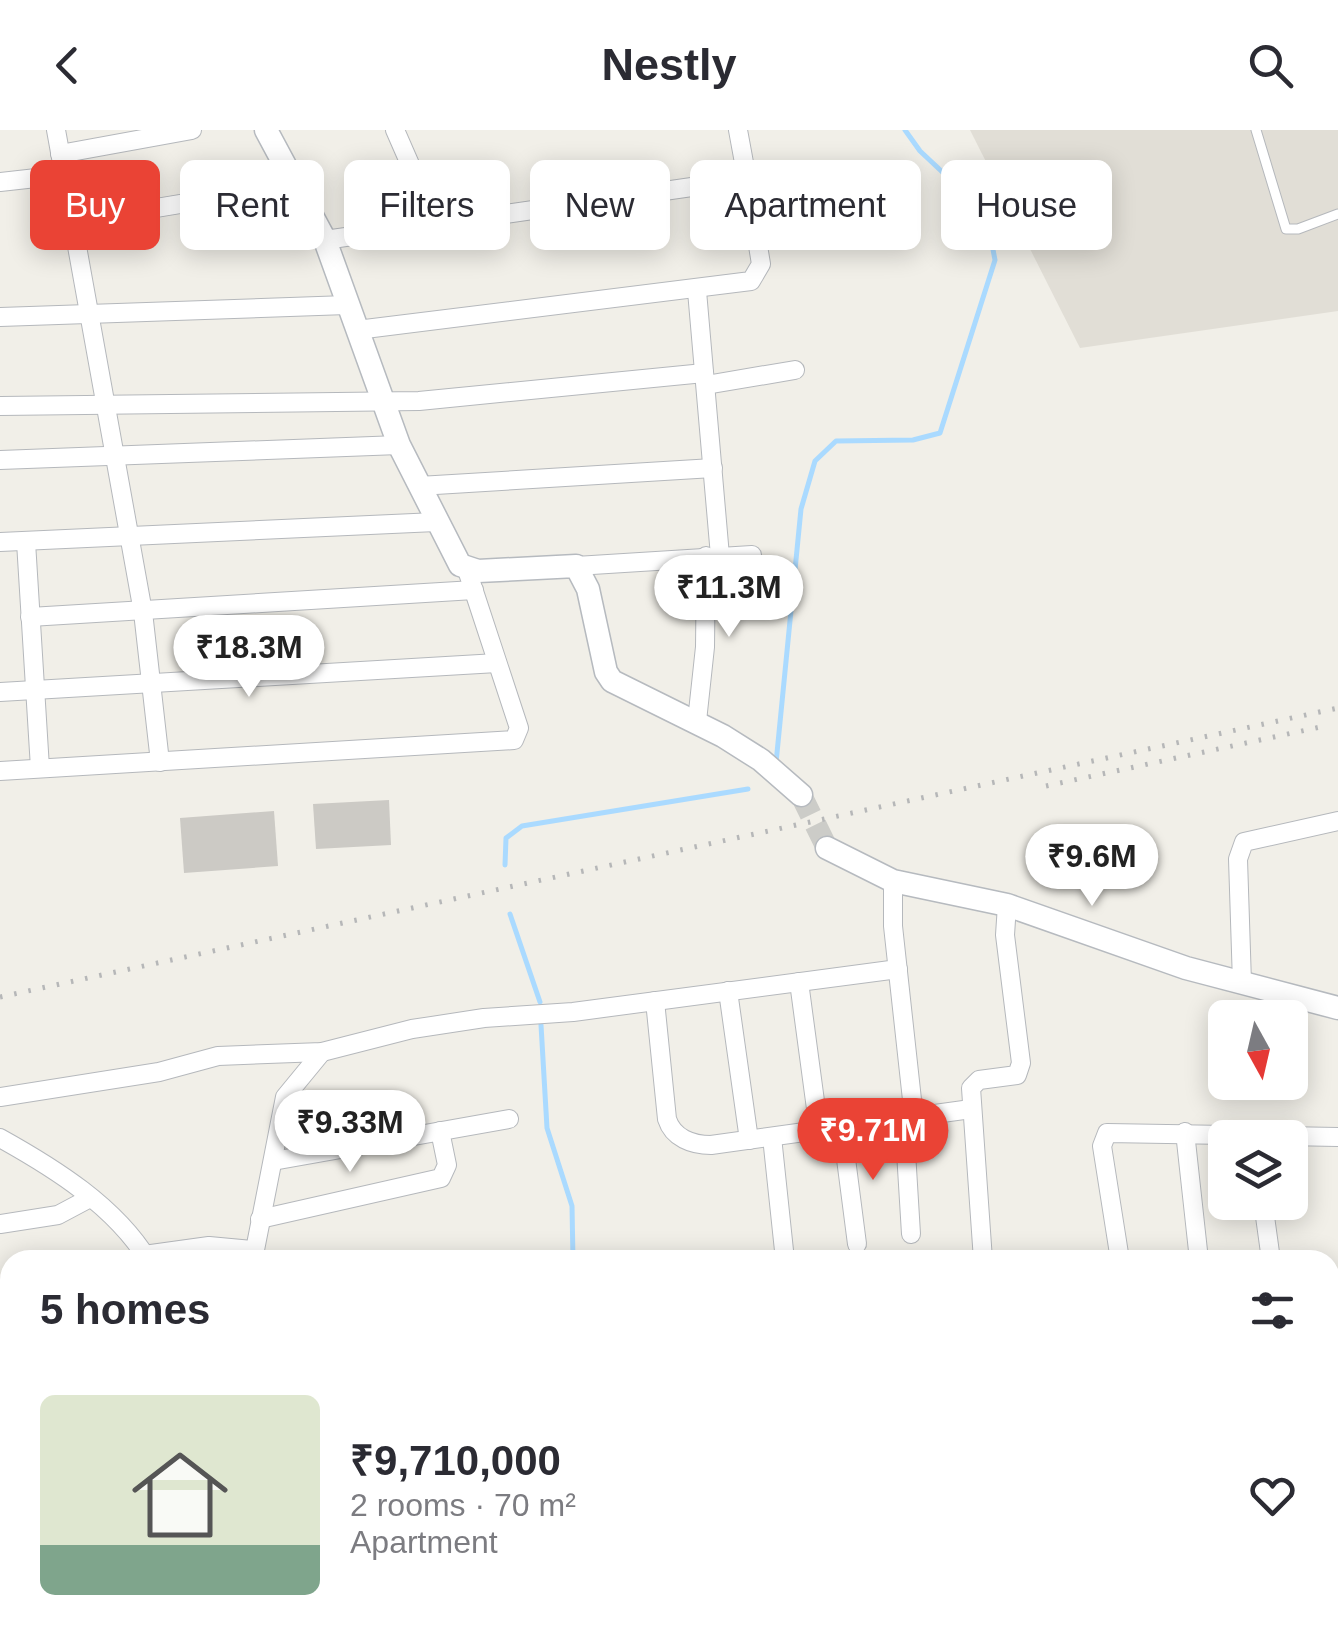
<!DOCTYPE html>
<meta charset="utf-8">
<style>
body{margin:0;font-family:Helvetica,sans-serif;background:#f2f2f3;color:#2b2b33;height:100vh;display:flex;flex-direction:column;font-size:38px;white-space:nowrap}
*{box-sizing:border-box;margin:0}
p{font-size:32px;color:#7c7c81}
.icon{flex:none;width:55px;height:55px;fill:none;stroke:currentColor;stroke-width:2;stroke-linecap:round;stroke-linejoin:round}
.map{position:relative;flex:1;overflow:hidden}
.panel{position:absolute;left:0px;top:1120px;width:1340px;height:390px;display:flex;flex-direction:column;background:#fff;border-radius:30px 30px 0 0;box-shadow:0 5px 25px #0003}
.panel>*{flex:none}
.banner{position:absolute;left:30px;top:30px;width:1280px;height:90px;display:flex;gap:20px}
.needle{width:65px;rotate:172deg}
.tools{position:absolute;left:1208px;top:870px;display:grid;gap:20px}
.tools a{display:grid;place-items:center;width:100px;height:100px;border-radius:15px;background:#fff;box-shadow:0 5px 25px #0003;font-size:50px}
.price{position:absolute;translate:-50% -85px;padding:0 22px;border-radius:35px;background:#fff;color:#222;font-size:32px;line-height:65px;filter:drop-shadow(0 2px 5px #0008)}
.price::after{content:'';position:absolute;left:50%;top:60px;width:30px;height:22px;margin-left:-15px;background:inherit;clip-path:polygon(0 0,100% 0,50% 100%)}
.price.active{background:#ea4335;color:#fff}
ul{padding:0;list-style:none}
li{display:flex;align-items:center;gap:30px;height:250px;padding:0 40px}
li span{display:grid;place-items:center;flex:none;width:280px;height:200px;border-radius:15px;color:#555}
li>.icon{margin-inline-start:auto}
span .icon{width:120px;height:120px;fill:#fffc;stroke-width:1}
li b{font-size:42px}
h2{display:flex;justify-content:space-between;align-items:center;height:120px;padding:0 40px;font-size:42px}
.pill{padding:0 35px;border-radius:15px;background:#fff;box-shadow:0 5px 25px #0003;font-size:35px;line-height:90px}
.pill.active{background:#ea4335;color:#fff}
header{display:flex;justify-content:space-between;align-items:center;height:130px;padding:0 40px;background:#fff;font-size:45px;font-weight:800}
.map>svg:first-child{display:block}
.education{fill:#e1ded6}
.lines{fill:none;stroke-linecap:round;stroke-linejoin:round}
.stream{stroke:#aadaff;stroke-width:5}
.building{fill:#cccac5}
.secondary-tunnel{stroke:#ccccc8;stroke-width:22;stroke-dasharray:22 11;stroke-linecap:butt}
.lane-casing{stroke:#b5b8bc;stroke-width:11}
.street-casing{stroke:#b5b8bc;stroke-width:20}
.secondary-casing{stroke:#b6babf;stroke-width:25}
.lane{stroke:#fff;stroke-width:9}
.street{stroke:#fff;stroke-width:18}
.secondary{stroke:#fff;stroke-width:22}
.rail{stroke:#b6b7b8;stroke-width:5;stroke-dasharray:2.5 12;stroke-linecap:butt}
</style>
<header><svg class="icon" aria-label="back" viewBox="0 0 24 24"><path d="M15 5l-7 7 7 7"/></svg>Nestly<svg class="icon" aria-label="search" viewBox="0 0 24 24"><circle cx="10" cy="10" r="6"/><path d="M15 15l6 6"/></svg></header>
<div class="map">
<svg width="1338" height="1510" viewBox="0 0 1338 1510">
<rect width="100%" height="100%" fill="#f1efe8"/>
<!-- education -->
<polygon class="education" points="970,0 1338,0 1338,181 1080,218"/>
<g class="lines">
<!-- stream -->
<g class="stream">
<polyline points="776,633 801,379 815,331 836,311 913,310 940,303 995,130 986,83 920,21 905,0"/>
<polyline points="505,735 506,708 522,696 748,659"/>
<polyline points="510,784 540,872"/>
<polyline points="541,895 547,998 572,1076 573,1130"/>
<polyline points="572,1500 579,1510"/>
</g>
</g>
<!-- building -->
<g class="building">
<polygon points="389,670 391,715 316,719 313,674"/>
<polygon points="274,681 278,736 184,743 180,688"/>
</g>
<g class="lines">
<!-- secondary-tunnel -->
<polyline class="secondary-tunnel" points="801,665 827,718"/>
<!-- lane casing -->
<g class="lane-casing">
<polyline id="lane" points="1256,0 1286,99 1298,99 1338,84"/>
</g>
<!-- street casing -->
<g class="street-casing">
<g id="street">
<polyline points="56,0 143,482 160,632"/>
<polyline points="395,0 437,96"/>
<polyline points="60,24 192,0"/>
<polyline points="0,52 63,45"/>
<polyline points="72,92 295,55"/>
<polyline points="325,110 747,49 738,0"/>
<polyline points="697,161 720,426"/>
<polyline points="0,187 347,175"/>
<polyline points="357,200 751,151 761,134 747,49"/>
<polyline points="706,255 795,240"/>
<polyline points="0,276 419,271 704,243"/>
<polyline points="0,330 399,315"/>
<polyline points="419,356 713,338"/>
<polyline points="0,412 436,392"/>
<polyline points="26,412 40,638"/>
<polyline points="576,436 752,425"/>
<polyline points="30,487 474,460"/>
<polyline points="0,562 497,533"/>
<polyline points="697,591 705,517 706,426"/>
<polyline points="0,641 514,610 519,598 467,440"/>
<polyline points="893,751 893,796 914,988"/>
<polyline points="799,852 819,1001"/>
<polyline points="1242,853 1238,729 1244,712 1338,691"/>
<polyline points="728,861 749,1010"/>
<path d="M 655,871 L 667,989 C 673,1008 692,1015 711,1015 L 971,979"/>
<polyline points="0,967 159,942 218,926 322,922 412,899 484,888 573,882 898,839"/>
<polyline points="904,989 911,1104"/>
<polyline points="842,998 857,1114"/>
<polyline points="1185,1002 1199,1130"/>
<polyline points="772,1007 785,1130"/>
<path d="M 0,1008 C 54,1038 115,1076 148,1130"/>
<polyline points="273,1031 509,989"/>
<polyline points="1263,1072 1271,1130"/>
<polyline points="260,1089 441,1048 447,1035 440,1001"/>
<polyline points="0,1094 58,1085 90,1068"/>
<polyline points="144,1125 209,1116 252,1120"/>
<polyline points="253,1130 285,967 322,922"/>
<polyline points="983,1130 971,958 979,950 1017,945 1021,933 1005,805 1007,775"/>
<polyline points="1120,1130 1102,1016 1107,1003 1338,1007"/>
<polyline points="0,1167 10,1166"/>
<polyline points="5,1299 10,1319"/>
<polyline points="1330,1346 1338,1348"/>
<polyline points="1330,1380 1338,1376"/>
<polyline points="0,1433 10,1431"/>
<polyline points="1330,1484 1338,1483"/>
<polyline points="210,1500 213,1510"/>
<polyline points="456,1500 458,1510"/>
<polyline points="539,1500 542,1510"/>
<polyline points="750,1500 756,1510"/>
<polyline points="817,1500 820,1510"/>
<polyline points="877,1500 879,1510"/>
<polyline points="937,1500 939,1510"/>
<polyline points="988,1500 990,1510"/>
<polyline points="22,1510 70,1500"/>
<polyline points="335,1510 367,1502"/>
<polyline points="1247,1510 1268,1500"/>
</g>
</g>
<!-- secondary casing -->
<g class="secondary-casing">
<g id="secondary">
<polyline points="266,0 325,110 399,315 460,435 478,441 576,436 588,459 606,542 612,551 723,606 761,630 801,665"/>
<polyline points="827,718 893,751 1007,775 1186,838 1338,878"/>
</g>
</g>
<!-- lane -->
<use href="#lane" class="lane"/>
<!-- street -->
<use href="#street" class="street"/>
<!-- secondary -->
<use href="#secondary" class="secondary"/>
<!-- rail -->
<g class="rail">
<polyline points="1046,656 1325,596"/>
<polyline points="0,867 1338,578"/>
</g>
</g>
</svg>
<div class="tools">
<a><svg class="needle" viewBox="-14 -14 28 28"><path d="M0-13l5 13h-10z" fill="#e53935"/><path d="M0 13l5-13h-10z" fill="#7c7c81"/></svg></a>
<a><svg class="icon" aria-label="layers" viewBox="0 0 24 24"><path d="M12 4l9 5-9 5-9-5zM3 14l9 5 9-5"/></svg></a>
</div>
<b class="price" style="left:729px;top:510px">₹11.3M</b>
<b class="price" style="left:249px;top:570px">₹18.3M</b>
<b class="price" style="left:1092px;top:779px">₹9.6M</b>
<b class="price" style="left:350px;top:1045px">₹9.33M</b>
<b class="price active" style="left:873px;top:1053px">₹9.71M</b>
<div class="banner">
<a class="pill active">Buy</a>
<a class="pill">Rent</a>
<a class="pill">Filters</a>
<a class="pill">New</a>
<a class="pill">Apartment</a>
<a class="pill">House</a>
</div>
<section class="panel">
<h2>5 homes<svg class="icon" aria-label="filters" viewBox="0 0 24 24"><path d="M4 7h16M4 17h16"/><circle cx="9" cy="7" r="2"/><circle cx="15" cy="17" r="2"/></svg></h2>
<ul>
<li><span style="background:linear-gradient(#dfe7d0 75%,#7fa58c 0)"><svg class="icon" aria-label="home" viewBox="0 0 24 24"><path d="M3 11l9-7 9 7M6 9v11h12V9"/></svg></span><div><b>₹9,710,000</b><p>2 rooms · 70 m²</p><p>Apartment</p></div><svg class="icon" aria-label="heart" viewBox="0 0 24 24"><path d="M12 20l-8-8c-3-5 5-10 8-4 3-6 11-1 8 4z"/></svg></li>
</ul>
</section>
</div>
